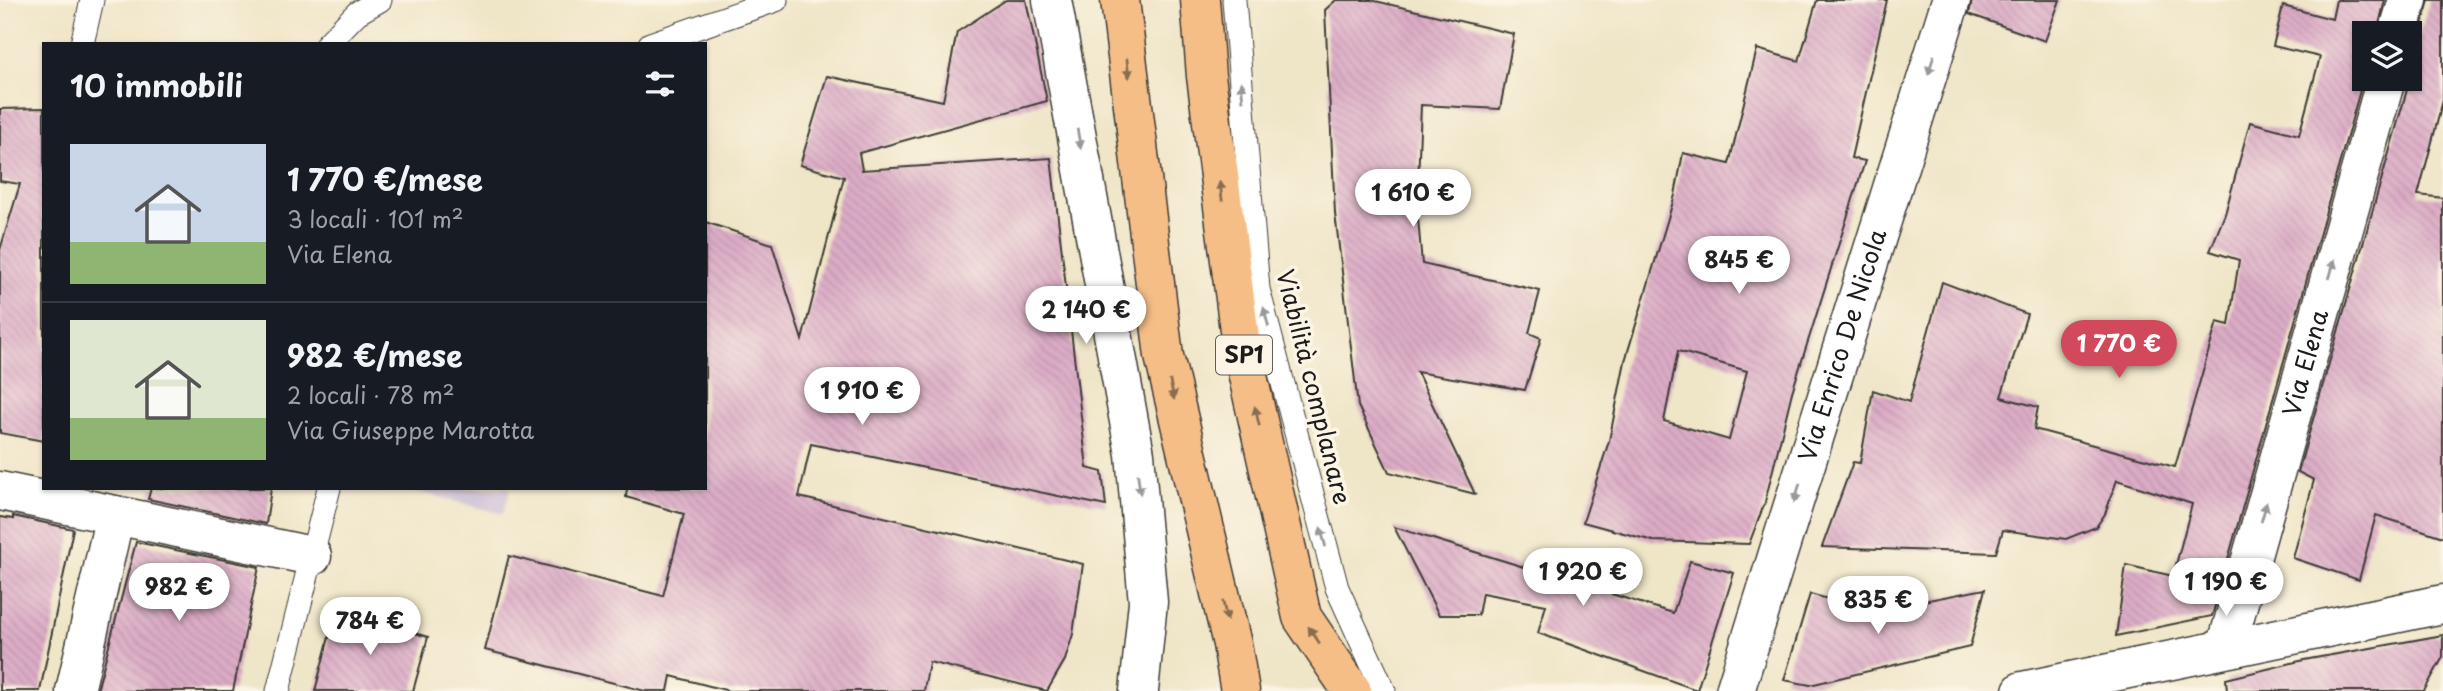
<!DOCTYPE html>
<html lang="it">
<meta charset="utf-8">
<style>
body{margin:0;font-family:"Playpen Sans",sans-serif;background:#242831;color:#f1f3f6;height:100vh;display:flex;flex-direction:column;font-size:26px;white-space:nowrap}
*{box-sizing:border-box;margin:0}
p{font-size:23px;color:#9ea1a6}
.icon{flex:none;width:38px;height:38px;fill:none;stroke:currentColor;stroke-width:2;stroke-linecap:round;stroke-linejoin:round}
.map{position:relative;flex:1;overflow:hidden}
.sheet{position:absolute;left:42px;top:42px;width:665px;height:448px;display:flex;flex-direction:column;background:#171b24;border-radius:0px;box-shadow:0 2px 5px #0004}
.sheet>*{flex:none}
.buttons{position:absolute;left:2352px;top:21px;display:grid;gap:14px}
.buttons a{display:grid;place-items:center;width:70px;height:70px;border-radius:0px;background:#171b24;box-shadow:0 2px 5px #0004;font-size:35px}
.price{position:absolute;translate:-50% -60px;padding:0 16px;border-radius:24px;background:#fff;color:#222;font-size:23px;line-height:46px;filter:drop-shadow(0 2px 4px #0008)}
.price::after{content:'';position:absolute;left:50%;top:42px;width:21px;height:16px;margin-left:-10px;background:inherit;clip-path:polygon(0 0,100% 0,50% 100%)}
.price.on{background:#d1495b;color:#fff}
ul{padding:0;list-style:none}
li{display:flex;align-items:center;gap:21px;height:175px;padding:0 28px}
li+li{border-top:2px solid #363941}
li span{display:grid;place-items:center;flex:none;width:196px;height:140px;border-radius:0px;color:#555}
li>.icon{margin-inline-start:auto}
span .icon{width:84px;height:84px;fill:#fffc;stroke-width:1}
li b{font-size:30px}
h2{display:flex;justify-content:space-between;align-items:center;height:84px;padding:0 28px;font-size:30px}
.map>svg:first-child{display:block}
.industrial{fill:#cbbfd5}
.building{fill:url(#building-back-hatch);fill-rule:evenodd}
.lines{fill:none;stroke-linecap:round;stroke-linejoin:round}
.service-casing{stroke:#3c3a36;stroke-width:25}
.minor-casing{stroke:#3c3a36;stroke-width:41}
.trunk-casing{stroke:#3c3a36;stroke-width:41}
.service{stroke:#fff;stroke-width:23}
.minor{stroke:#fff;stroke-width:38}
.trunk{stroke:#f6be87;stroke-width:38}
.oneway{fill:#999}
.oneway2{fill:#896d52}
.labels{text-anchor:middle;stroke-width:7;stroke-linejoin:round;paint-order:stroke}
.shield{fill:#fcf5e5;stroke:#5f5d58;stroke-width:2}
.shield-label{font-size:23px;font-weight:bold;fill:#1c1c1c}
.street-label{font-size:24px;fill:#1c1c1c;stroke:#fcf5e5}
</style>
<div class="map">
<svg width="2443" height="691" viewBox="0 0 2443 691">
<defs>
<pattern id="building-back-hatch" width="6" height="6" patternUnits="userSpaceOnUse" patternTransform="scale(1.75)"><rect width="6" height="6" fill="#dcacc6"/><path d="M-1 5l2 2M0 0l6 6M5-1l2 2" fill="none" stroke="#bc93aa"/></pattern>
</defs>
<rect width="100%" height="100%" fill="#fcf5e5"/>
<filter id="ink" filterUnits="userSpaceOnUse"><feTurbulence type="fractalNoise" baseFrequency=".0143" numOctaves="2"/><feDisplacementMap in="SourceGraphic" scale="14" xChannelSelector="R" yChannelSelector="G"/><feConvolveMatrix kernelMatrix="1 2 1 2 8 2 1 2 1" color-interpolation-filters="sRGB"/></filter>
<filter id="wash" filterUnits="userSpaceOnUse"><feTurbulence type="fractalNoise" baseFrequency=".00686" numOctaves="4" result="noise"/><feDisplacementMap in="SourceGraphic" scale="28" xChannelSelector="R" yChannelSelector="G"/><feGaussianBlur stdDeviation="1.57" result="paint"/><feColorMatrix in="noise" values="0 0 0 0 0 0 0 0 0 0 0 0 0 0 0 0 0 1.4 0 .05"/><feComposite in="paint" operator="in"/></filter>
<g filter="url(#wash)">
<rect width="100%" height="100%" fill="#efe5c7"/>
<!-- industrial -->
<polygon class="industrial" points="405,488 511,488 503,514"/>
<g id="blocks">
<!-- building -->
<g class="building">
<polygon points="1006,0 1026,0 1047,101 859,153 862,170 1051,158 1087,468 1102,472 1106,506 811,444 799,497 1083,564 1073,634 1065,660 1047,691 929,662 924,691 729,691 671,676 668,691 645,691 485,650 509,556 663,596 684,514 626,497 627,488 705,488 705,222 772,244 802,340 844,177 800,165 827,76 943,101 957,32"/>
<polygon points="1336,0 1371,0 1514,34 1500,109 1421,105 1417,207 1422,264 1540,291 1529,333 1541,338 1525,390 1417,372 1475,494 1389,472 1358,406 1335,213 1325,10"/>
<path d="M 1817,0 L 1887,0 L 1851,158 L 1865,161 L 1792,392 L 1765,502 L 1749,544 L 1653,541 L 1583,522 L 1609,441 L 1625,361 L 1675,195 L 1683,153 L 1729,164 L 1757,49 L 1799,61 ZM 1678,351 L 1747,371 L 1729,440 L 1664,421 Z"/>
<polygon points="1972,0 2060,0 2045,41 1969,14"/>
<polygon points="2336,0 2385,0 2377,33 2364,33 2364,76 2212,616 2116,636 2126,565 2173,576 2192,504 2117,480 2105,514 2096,527 2066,539 2003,530 1996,553 1822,547 1853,462 1860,463 1873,390 1909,402 1942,282 2027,314 2001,397 2038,407 2034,429 2175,467 2217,322 2229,325 2239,260 2210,251 2225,214 2250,122 2299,135 2320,57 2273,46 2283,6 2332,19"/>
<polygon points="2429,0 2443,0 2443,100 2418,195 2443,198 2443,537 2376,515 2359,580 2293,558 2314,480 2298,472 2410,79 2410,51 2419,39"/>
<polygon points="44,108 44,441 0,433 0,250 20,184 0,181 0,109"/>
<polygon points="151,488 271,488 266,524 148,499"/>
<polygon points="13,516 73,529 40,691 0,691 0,517 13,519"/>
<polygon points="1394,527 1673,613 1690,561 1734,573 1697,690 1538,633 1546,605 1482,593 1478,615 1439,615"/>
<polygon points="136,542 259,567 233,691 97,691"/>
<polygon points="1985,589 1970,647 1810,685 1784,680 1810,594 1872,611"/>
<polygon points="336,610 428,637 413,691 315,691"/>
<polygon points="2443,635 2443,657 2424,691 2227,691 2226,679 2304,660"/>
</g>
</g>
</g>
<g filter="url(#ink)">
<use href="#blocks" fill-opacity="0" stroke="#3c3a36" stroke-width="2"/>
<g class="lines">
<!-- service casing -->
<g class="service-casing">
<g id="service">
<polyline points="1234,0 1258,289 1337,588 1384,691"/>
<polyline points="82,44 92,0"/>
<polyline points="327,44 357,13 380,0"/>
<polyline points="650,44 776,0"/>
<polyline points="278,691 329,488"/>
</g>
</g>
<!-- minor casing -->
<g class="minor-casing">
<g id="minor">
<polyline points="1052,0 1135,454 1148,602 1139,691"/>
<polyline points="2398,33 2408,0"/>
<polyline points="0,491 312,556"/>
<path id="s1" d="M 2226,648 L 2386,79"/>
<polyline points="75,691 115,515"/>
<path id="s2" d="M 1735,691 L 1951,0"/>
<polyline points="2022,691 2443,604"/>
</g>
</g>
<!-- trunk casing -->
<g class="trunk-casing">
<g id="trunk">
<polyline points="1120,0 1164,356 1232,644 1240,691"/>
<polyline points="1200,0 1206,76 1241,345 1302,617 1352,691"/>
</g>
</g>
<!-- service -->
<use href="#service" class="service"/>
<!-- minor -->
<use href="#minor" class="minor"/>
<!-- trunk -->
<use href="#trunk" class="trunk"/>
</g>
<!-- one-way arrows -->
<defs><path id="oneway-solid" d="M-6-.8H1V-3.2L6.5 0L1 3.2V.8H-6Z" transform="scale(1.75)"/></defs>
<g class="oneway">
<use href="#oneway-solid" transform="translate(1931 65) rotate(107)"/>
<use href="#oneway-solid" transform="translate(1242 91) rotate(-95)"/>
<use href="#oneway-solid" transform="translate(1079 139) rotate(80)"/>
<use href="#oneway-solid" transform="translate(2332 269) rotate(-74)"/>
<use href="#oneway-solid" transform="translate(1266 317) rotate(-105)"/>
<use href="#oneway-solid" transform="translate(1139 484) rotate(83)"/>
<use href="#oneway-solid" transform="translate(1797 493) rotate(107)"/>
<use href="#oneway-solid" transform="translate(2264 512) rotate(-74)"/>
<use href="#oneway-solid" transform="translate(1323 537) rotate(-105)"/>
</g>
<g class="oneway2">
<use href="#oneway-solid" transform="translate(1128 68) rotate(83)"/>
<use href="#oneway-solid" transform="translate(1221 191) rotate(-97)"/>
<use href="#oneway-solid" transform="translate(1172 390) rotate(77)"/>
<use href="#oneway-solid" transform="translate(1257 416) rotate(-103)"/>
<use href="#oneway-solid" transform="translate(1225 611) rotate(77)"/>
<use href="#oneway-solid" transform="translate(1314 635) rotate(-124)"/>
</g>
</g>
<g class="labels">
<!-- shield labels -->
<rect class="shield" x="1216" y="335.5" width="56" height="39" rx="5"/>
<g class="shield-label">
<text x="1244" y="363">SP1</text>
</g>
<!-- street labels -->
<g class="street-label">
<text dy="8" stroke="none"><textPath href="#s2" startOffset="362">Via Enrico De Nicola</textPath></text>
<text dy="8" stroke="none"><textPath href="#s1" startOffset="296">Via Elena</textPath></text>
<text transform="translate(1313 387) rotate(76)" y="8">Viabilità complanare</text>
</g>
</g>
</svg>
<div class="buttons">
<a><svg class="icon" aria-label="layers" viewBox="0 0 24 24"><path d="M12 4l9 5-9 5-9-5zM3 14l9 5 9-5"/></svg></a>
</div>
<b class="price" style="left:1413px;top:229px">1 610 €</b>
<b class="price" style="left:1739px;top:296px">845 €</b>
<b class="price" style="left:1086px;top:346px">2 140 €</b>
<b class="price on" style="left:2119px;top:380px">1 770 €</b>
<b class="price" style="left:862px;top:427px">1 910 €</b>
<b class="price" style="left:1583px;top:608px">1 920 €</b>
<b class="price" style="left:2226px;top:618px">1 190 €</b>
<b class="price" style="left:179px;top:623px">982 €</b>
<b class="price" style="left:1878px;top:636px">835 €</b>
<b class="price" style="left:370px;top:657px">784 €</b>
<section class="sheet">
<h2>10 immobili<svg class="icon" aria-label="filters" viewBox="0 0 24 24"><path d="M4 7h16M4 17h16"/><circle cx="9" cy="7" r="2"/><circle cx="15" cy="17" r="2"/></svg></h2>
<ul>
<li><span style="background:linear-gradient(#c9d6e8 70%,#8fb573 0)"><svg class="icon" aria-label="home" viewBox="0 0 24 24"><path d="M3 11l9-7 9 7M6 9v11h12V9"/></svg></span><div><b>1 770 €/mese</b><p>3 locali · 101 m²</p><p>Via Elena</p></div></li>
<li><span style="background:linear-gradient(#dfe7d0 70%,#8fb573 0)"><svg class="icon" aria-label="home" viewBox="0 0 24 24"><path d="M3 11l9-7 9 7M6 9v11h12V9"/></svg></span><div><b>982 €/mese</b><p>2 locali · 78 m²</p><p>Via Giuseppe Marotta</p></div></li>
</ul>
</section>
</div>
